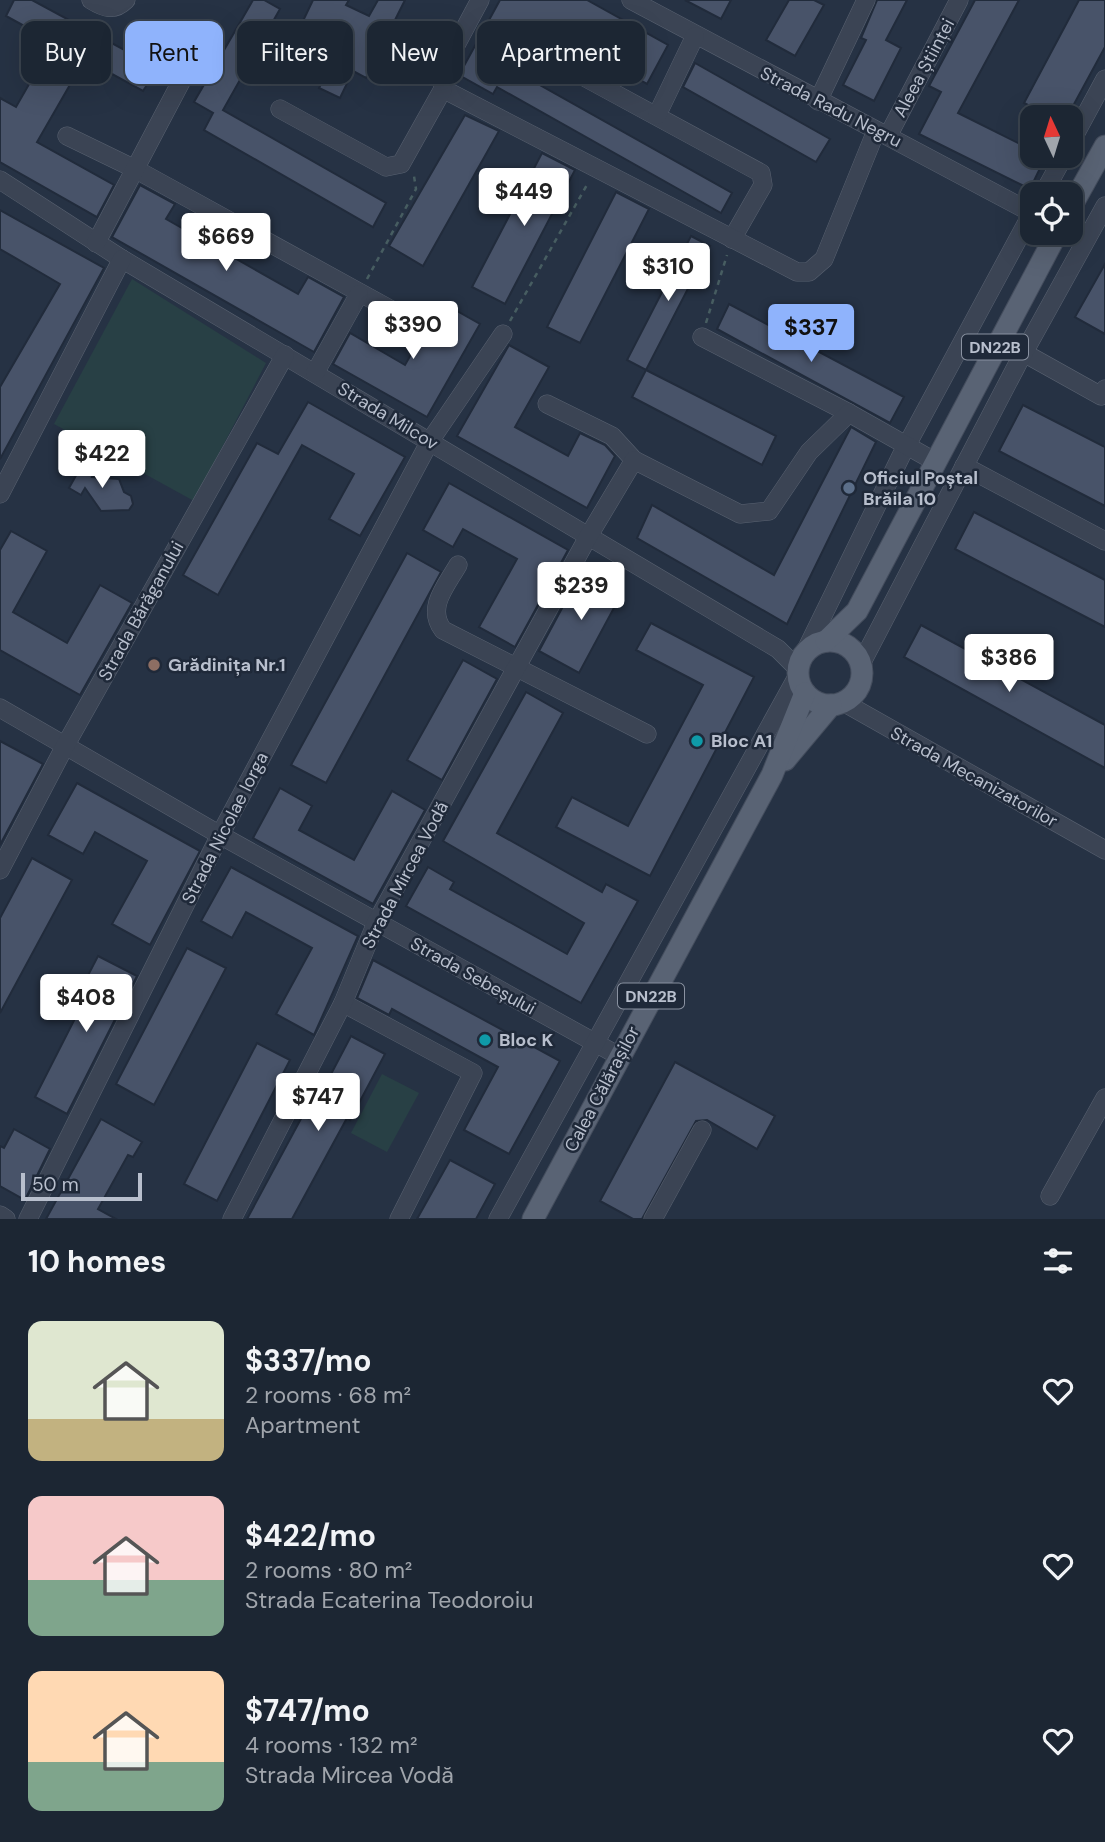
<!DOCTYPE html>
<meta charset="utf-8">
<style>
body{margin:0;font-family:"DM Sans",sans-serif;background:#252e3b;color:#f1f3f6;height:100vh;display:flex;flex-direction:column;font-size:26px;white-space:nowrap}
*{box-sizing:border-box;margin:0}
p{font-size:23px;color:#a0a5ac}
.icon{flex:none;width:38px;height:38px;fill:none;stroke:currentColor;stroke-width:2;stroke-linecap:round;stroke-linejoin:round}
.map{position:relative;height:1219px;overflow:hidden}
.sheet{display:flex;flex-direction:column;background:#1c2633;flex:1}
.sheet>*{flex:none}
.guide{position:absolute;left:21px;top:21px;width:700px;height:63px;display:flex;gap:14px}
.needle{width:46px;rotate:356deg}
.controls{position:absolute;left:1020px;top:105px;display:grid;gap:14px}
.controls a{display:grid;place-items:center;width:63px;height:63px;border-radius:14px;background:#1c2633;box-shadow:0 7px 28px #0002,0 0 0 2px #3a434e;font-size:35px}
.scale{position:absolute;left:21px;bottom:18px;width:121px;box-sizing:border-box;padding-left:7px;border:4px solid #b8bfcd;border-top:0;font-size:19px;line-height:24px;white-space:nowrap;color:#b8bfcd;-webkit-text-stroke:5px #1f2939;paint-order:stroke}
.price{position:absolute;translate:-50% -60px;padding:0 16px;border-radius:7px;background:#fff;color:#222;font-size:23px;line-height:46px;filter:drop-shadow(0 2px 4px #0008)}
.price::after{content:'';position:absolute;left:50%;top:42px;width:21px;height:16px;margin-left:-10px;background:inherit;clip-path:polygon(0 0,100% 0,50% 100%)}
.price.active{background:#8fb3fc;color:#111}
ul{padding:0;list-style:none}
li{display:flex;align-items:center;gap:21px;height:175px;padding:0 28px}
li span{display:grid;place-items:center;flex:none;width:196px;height:140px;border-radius:14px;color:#555}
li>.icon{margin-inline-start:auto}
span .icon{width:84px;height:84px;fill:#fffc;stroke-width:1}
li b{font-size:30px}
h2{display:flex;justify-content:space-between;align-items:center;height:84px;padding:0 28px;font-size:30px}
.pill{padding:0 24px;border-radius:14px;background:#1c2633;box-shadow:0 7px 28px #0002,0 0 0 2px #3a434e;font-size:24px;line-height:63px}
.pill.active{background:#8fb3fc;color:#111}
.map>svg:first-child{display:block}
.green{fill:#284045}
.building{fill:#485369;stroke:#212b3b;stroke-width:2}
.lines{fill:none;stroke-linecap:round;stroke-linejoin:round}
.minor-casing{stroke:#596271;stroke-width:19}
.major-casing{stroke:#444d5d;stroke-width:23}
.path{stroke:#475d61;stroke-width:2.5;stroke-dasharray:5 5;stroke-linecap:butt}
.minor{stroke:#3b4454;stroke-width:18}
.major{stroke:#596374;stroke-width:21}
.service-dot{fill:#5c6f8a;stroke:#1f2939;stroke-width:2.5}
.education-dot{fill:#8d6e63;stroke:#1f2939;stroke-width:2.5}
.culture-dot{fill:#0f9aa8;stroke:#1f2939;stroke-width:2.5}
.labels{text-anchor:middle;stroke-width:5;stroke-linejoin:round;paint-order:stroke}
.shield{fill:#1f2939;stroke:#8a92a1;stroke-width:2}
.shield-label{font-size:16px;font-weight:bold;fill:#b8bfcd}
.street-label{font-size:18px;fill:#b8bfcd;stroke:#1f2939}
.poi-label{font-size:18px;font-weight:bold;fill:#b8bfcd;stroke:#1f2939;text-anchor:start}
</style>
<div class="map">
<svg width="1105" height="1219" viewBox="0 0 1105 1219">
<rect width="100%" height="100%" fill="#263244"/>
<!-- green -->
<g class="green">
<polygon points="132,279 266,363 194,501 54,424"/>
<polygon points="382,1074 419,1093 387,1152 351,1133"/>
</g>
<!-- building -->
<g class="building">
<polygon points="14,0 32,0 158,68 143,91 6,16"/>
<polygon points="253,0 264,0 280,9 223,110 386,203 373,227 204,130 213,113 194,102"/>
<polygon points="313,0 349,0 346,5 369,16 378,0 405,0 366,78 353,71 340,98 319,88 342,43 302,23"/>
<polygon points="500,0 587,0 668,45 647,84 534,22 508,67 732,193 721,213 497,87 493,94 459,75"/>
<polygon points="685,0 731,0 721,19"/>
<polygon points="789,0 814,0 824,5 795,56 766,40"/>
<polygon points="877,0 907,0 886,40 901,48 874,101 843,85 866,40 861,38"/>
<polygon points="975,0 1019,0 958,113 1032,150 1032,156 1046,156 1030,189 919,134 941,92 929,86"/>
<polygon points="1079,0 1105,0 1105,47 1067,117 1052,117 1024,103"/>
<polygon points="695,63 830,139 816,162 683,87"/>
<polygon points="40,65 71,83 37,142 114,185 97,217 0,162 0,98 16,107"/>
<polygon points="465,115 499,131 423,266 389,246"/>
<polygon points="542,153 575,170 505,304 472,287"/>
<polygon points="140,185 175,204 166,219 298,294 308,277 344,297 314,352 112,237"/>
<polygon points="616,192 649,209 580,343 547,327"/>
<polygon points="0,210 104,268 0,459 0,387 60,284 0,249"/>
<polygon points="691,236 710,246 646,370 627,360"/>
<polygon points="1105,264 1105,334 1075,317"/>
<polygon points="441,302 480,324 427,417 333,364 350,333 405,365"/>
<polygon points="729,304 904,397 890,423 717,329"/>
<polygon points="509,345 549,367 515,427 568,456 580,433 605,445 615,456 587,508 457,436"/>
<polygon points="646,370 776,436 762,465 632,397"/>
<polygon points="308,402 405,457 360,536 329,519 354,474 302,445 218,595 183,575 257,443 278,454"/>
<polygon points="1023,405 1105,447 1105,506 999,451"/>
<polygon points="851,427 876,442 787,624 637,538 652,505 774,575"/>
<polygon points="83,463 95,470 92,477 119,479 124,492 131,496 133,504 129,510 101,511 85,488 81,495 69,488"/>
<polygon points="449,483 568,550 515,647 479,627 517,559 463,529 453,547 423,530"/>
<polygon points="974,512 1105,580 1105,627 955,549"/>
<polygon points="11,531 47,551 13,612 67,643 100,585 132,603 80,695 0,650 0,550"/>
<polygon points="407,553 441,572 326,783 291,765"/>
<polygon points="582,571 622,593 579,673 539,651"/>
<polygon points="651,623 754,677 650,876 556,827 572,797 628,826 703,685 636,650"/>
<polygon points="921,625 1105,725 1105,768 904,657"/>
<polygon points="463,660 497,679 442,780 407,760"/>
<polygon points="526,692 563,713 497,833 602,892 606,884 638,901 581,1003 406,906 428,867 454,882 450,889 567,954 584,923 443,841"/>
<polygon points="0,741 43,764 0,845"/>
<polygon points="77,783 200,851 150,945 112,924 147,861 95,832 83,854 48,835"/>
<polygon points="280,788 312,806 299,830 354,860 392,791 425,810 373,904 253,838"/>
<polygon points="32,858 72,880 0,1013 0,918"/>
<polygon points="231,867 358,936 314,1035 276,1014 312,948 246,912 232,938 201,921"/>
<polygon points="187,948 226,968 154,1105 116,1084"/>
<polygon points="98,956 137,976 67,1114 35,1097 89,991 82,987"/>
<polygon points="373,960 560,1061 509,1154 464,1130 498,1067 392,1009 389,1015 357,998"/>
<polygon points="351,1036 385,1054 350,1120 347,1118 292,1219 247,1219 303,1115 308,1118"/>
<polygon points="257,1043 290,1060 217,1201 184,1184"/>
<polygon points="675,1062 775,1116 757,1149 707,1120 696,1121 642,1219 633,1219 600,1201"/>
<polygon points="101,1119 142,1142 133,1157 128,1155 98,1209 116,1219 46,1219"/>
<polygon points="14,1129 50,1149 25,1200 0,1186 0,1146 4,1148"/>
<polygon points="450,1160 495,1184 476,1219 417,1219"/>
</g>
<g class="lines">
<!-- minor casing -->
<g class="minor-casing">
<g id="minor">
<path d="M 91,0 C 104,8 114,12 126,0"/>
<polyline points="631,0 1032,213"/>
<polyline points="540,53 761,173 763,185 732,239"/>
<polyline points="443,89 797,272 809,272 824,259 876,131"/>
<polyline points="818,101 866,0"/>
<polyline points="280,109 386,167 401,164 443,89 441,73 480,0"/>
<polyline points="657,115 695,36"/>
<polyline points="67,136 135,169 397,313"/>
<polyline points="888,136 959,0"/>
<polyline points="1071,142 1105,79"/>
<polyline points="0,180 122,259 778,649 798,669"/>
<polyline points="1043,194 1064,156"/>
<polyline points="96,243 183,78"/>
<polyline points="702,337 849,413"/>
<polyline points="999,339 1101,396 1105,389"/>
<polyline points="315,373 359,294"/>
<polyline points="547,404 612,436 634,460"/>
<polyline points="964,466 1105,541"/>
<polyline points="0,494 122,259"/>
<path d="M 458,565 C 446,586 426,608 443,630 L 647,734"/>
<polyline points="807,648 902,454 1032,213"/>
<polyline points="861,664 1017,365 1105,206"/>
<polyline points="843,702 1105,850"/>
<polyline points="0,708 220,835 619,1056"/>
<polyline points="0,870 65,746 285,355"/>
<polyline points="343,1003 473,1073 399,1219"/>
<polyline points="1050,1196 1105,1098"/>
<polyline points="0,1215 6,1219"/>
<polyline points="28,1219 220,835 430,441 503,334"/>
<polyline points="232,1219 343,1003 376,923 588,537 634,460 740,514 769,511 809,452 849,413 934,461"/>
<polyline points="498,1219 798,675"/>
<polyline points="653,1219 702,1130"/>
</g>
</g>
<!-- major casing -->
<g class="major-casing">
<g id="major">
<polyline points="1071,207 1105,146"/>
<circle cx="830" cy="673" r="32"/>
<polyline points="826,641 857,611 1057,233"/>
<polyline points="785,760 831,705"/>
<polyline points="533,1219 772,775 805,693"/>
</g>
</g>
<!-- path -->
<g class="path">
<polyline points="367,279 416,189 414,176"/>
<polyline points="510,321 588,183"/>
<polyline points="706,323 727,255"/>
</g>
<!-- minor -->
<use href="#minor" class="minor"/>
<!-- major -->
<use href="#major" class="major"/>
</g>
<!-- markers -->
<circle class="service-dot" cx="849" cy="488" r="7"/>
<circle class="education-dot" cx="154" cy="665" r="7"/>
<g class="culture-dot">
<circle cx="697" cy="741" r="7"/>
<circle cx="485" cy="1040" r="7"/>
</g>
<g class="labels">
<!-- shield labels -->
<g class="shield">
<rect x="962" y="334.5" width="66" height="25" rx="5"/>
<rect x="618" y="983.5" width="66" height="25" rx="5"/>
</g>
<g class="shield-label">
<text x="995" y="353">DN22B</text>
<text x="651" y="1002">DN22B</text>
</g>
<!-- street labels -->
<g class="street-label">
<text transform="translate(924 68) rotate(-62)" y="6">Aleea Științei</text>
<text transform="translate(831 107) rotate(27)" y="6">Strada Radu Negru</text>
<text transform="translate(388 416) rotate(31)" y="6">Strada Milcov</text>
<text transform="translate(141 611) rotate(-61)" y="6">Strada Bărăganului</text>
<text transform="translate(974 777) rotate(29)" y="6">Strada Mecanizatorilor</text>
<text transform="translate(225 828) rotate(-63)" y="6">Strada Nicolae Iorga</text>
<text transform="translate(405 875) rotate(-62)" y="6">Strada Mircea Vodă</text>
<text transform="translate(473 976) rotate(29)" y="6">Strada Sebeșului</text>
<text transform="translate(602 1089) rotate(-62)" y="6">Calea Călărașilor</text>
</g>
<!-- poi labels -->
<g class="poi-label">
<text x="863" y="484">Oficiul Poștal<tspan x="863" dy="21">Brăila 10</tspan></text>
<text x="168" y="671">Grădinița Nr.1</text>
<text x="711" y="747">Bloc A1</text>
<text x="499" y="1046">Bloc K</text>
</g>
</g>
</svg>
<div class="controls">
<a><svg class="needle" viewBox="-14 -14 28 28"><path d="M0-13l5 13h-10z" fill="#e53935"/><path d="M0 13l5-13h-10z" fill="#a0a5ac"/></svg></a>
<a><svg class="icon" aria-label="locate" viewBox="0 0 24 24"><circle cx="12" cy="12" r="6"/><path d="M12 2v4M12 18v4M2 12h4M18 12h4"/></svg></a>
</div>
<div class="scale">50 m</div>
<b class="price" style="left:524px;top:228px">$449</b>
<b class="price" style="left:226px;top:273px">$669</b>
<b class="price" style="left:668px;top:303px">$310</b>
<b class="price" style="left:413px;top:361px">$390</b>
<b class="price active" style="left:811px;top:364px">$337</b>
<b class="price" style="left:102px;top:490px">$422</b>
<b class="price" style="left:581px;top:622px">$239</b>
<b class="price" style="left:1009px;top:694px">$386</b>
<b class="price" style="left:86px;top:1034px">$408</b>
<b class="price" style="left:318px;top:1133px">$747</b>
<div class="guide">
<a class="pill">Buy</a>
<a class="pill active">Rent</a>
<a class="pill">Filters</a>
<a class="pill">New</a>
<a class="pill">Apartment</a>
</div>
</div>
<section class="sheet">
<h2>10 homes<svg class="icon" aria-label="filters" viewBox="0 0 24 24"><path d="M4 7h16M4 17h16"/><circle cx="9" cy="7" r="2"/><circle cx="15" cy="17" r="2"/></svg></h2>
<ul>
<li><span style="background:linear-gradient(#dfe7d0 70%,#c2b280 0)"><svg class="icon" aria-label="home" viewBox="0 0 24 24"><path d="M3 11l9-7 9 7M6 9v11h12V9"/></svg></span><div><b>$337/mo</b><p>2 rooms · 68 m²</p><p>Apartment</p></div><svg class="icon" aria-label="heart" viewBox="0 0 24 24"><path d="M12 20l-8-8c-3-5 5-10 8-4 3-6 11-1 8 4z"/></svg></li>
<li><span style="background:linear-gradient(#f6c9c9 60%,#7fa58c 0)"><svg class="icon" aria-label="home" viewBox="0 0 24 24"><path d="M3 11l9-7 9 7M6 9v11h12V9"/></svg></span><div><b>$422/mo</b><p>2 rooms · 80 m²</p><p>Strada Ecaterina Teodoroiu</p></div><svg class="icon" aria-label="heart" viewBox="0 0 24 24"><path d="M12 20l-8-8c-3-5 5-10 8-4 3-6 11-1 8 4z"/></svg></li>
<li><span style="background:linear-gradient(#ffd9b3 65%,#7fa58c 0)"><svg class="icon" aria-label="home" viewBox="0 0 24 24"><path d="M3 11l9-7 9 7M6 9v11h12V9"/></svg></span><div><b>$747/mo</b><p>4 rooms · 132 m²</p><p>Strada Mircea Vodă</p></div><svg class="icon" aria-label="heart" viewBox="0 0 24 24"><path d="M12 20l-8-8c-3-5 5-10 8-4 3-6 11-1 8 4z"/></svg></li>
</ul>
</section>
